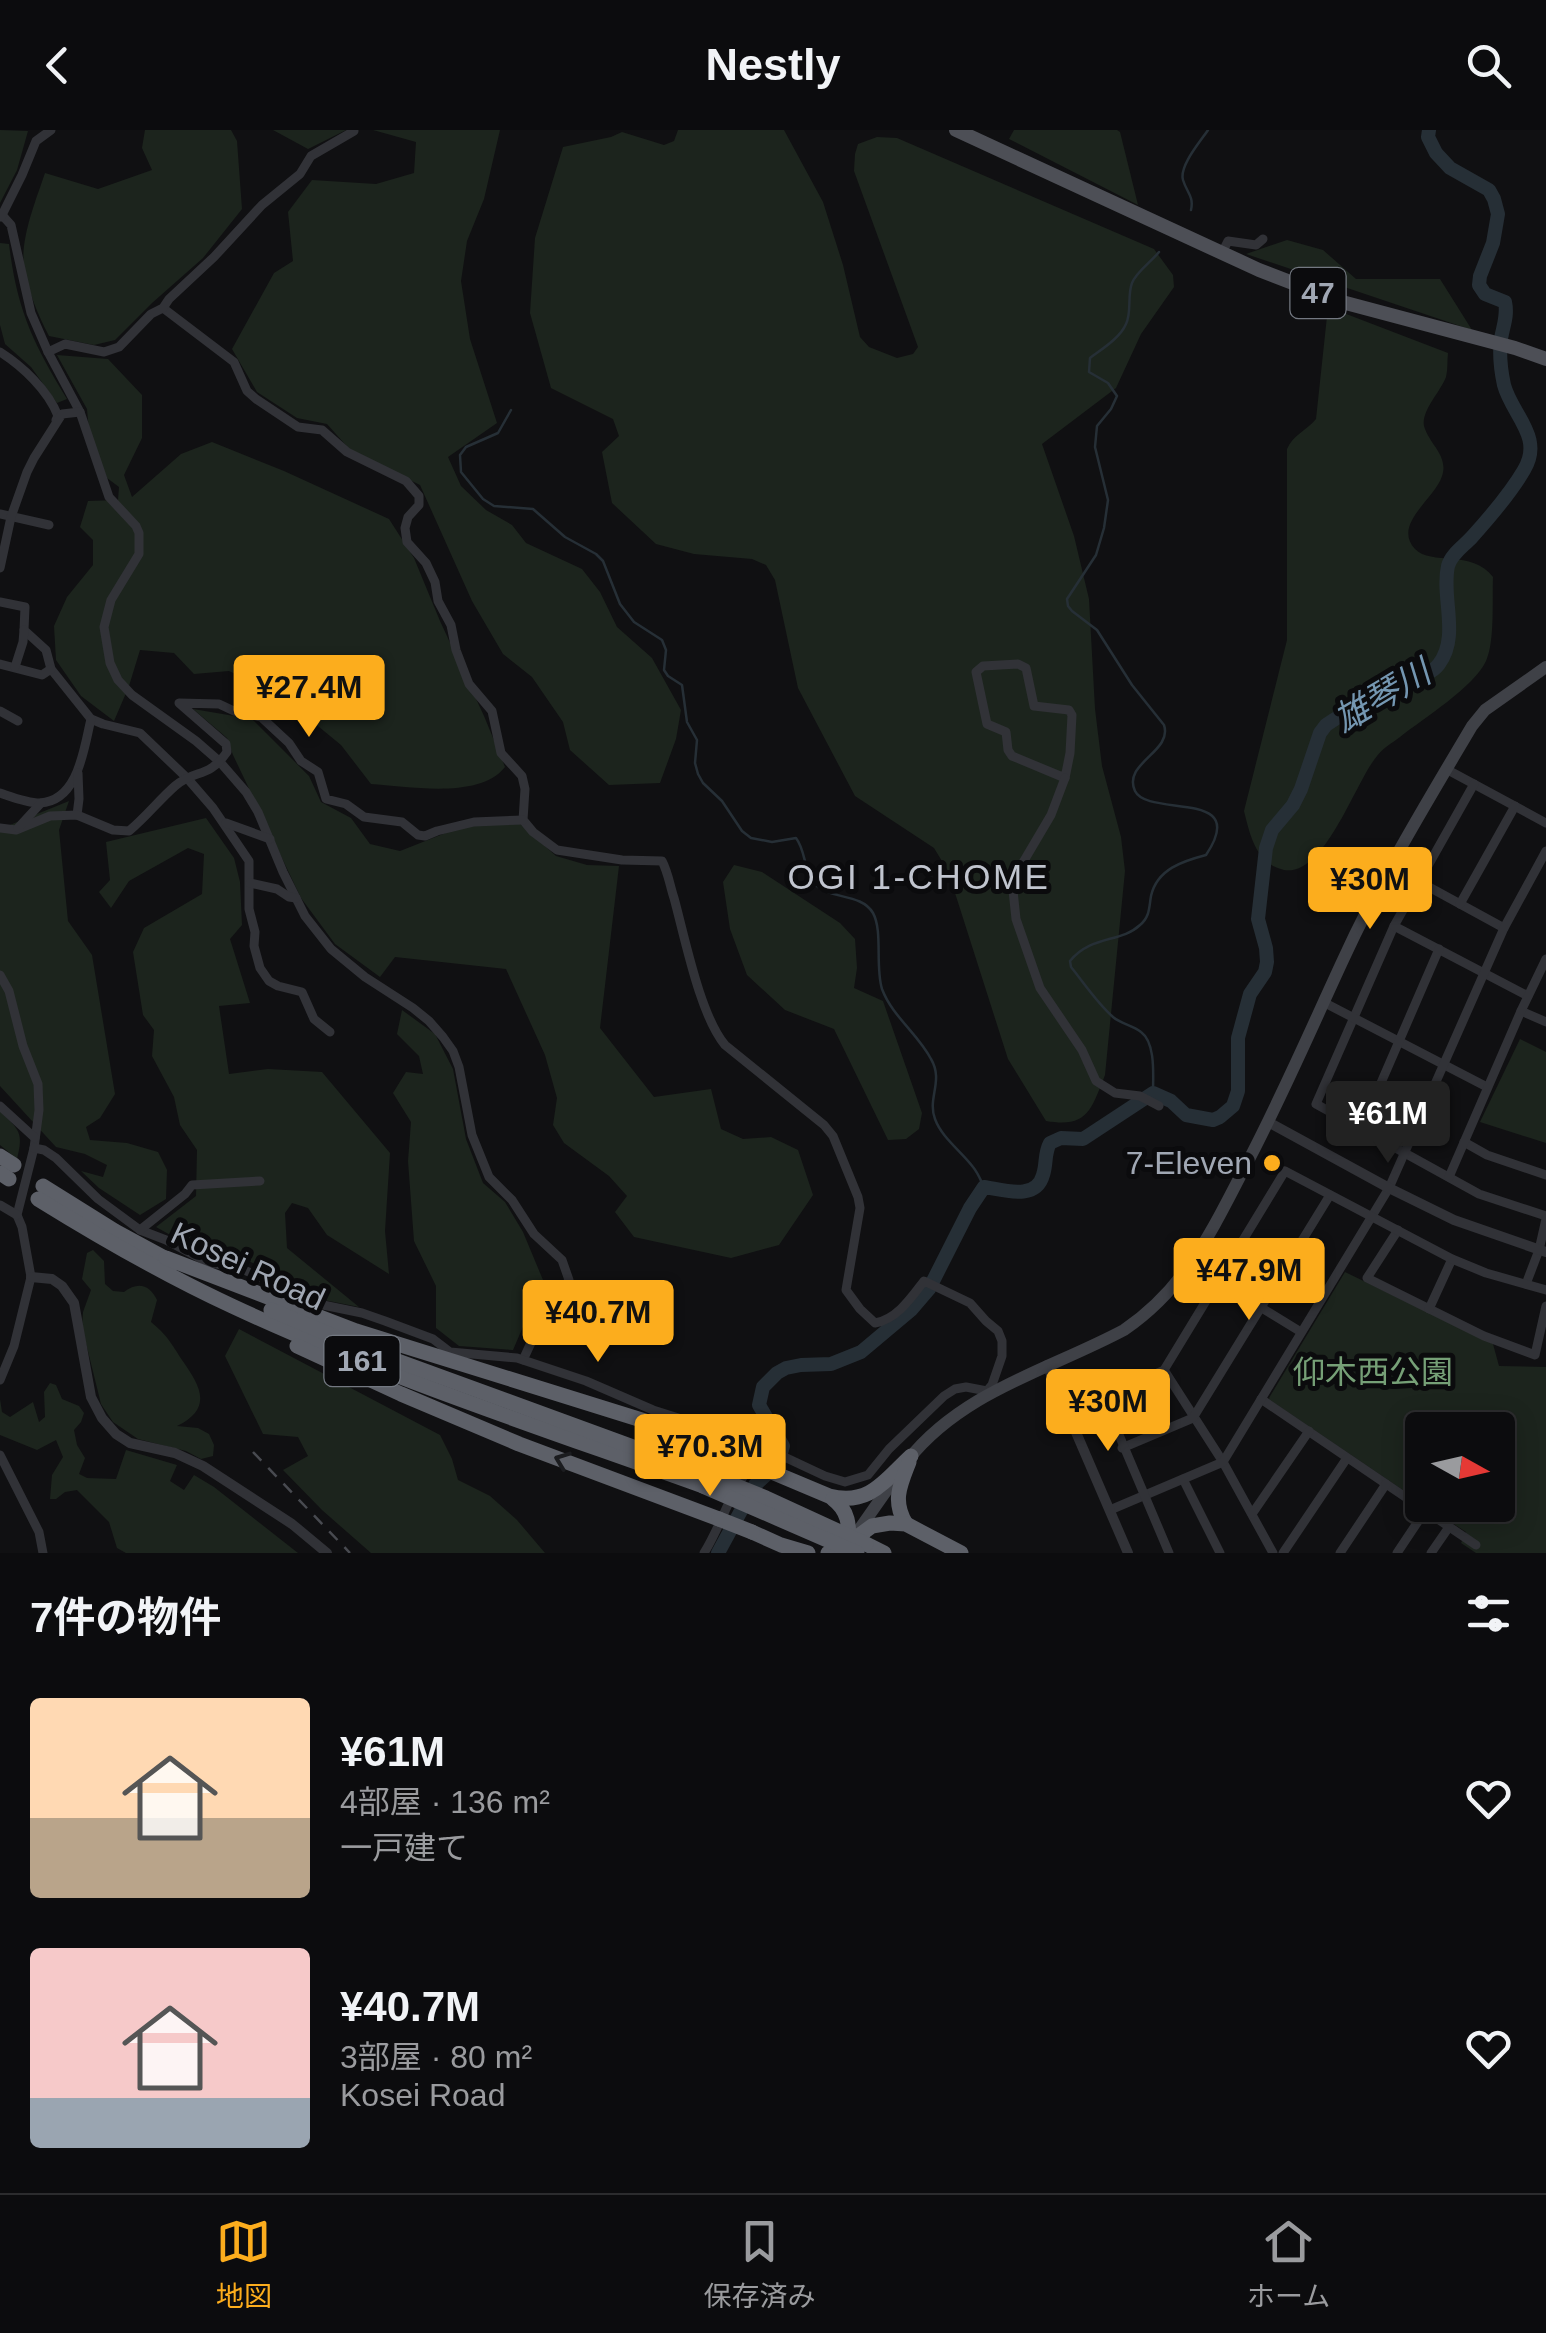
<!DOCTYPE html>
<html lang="ja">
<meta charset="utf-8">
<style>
body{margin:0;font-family:Helvetica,"Noto Sans JP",sans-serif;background:#151517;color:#f1f3f6;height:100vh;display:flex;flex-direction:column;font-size:38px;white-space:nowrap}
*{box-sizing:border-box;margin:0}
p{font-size:32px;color:#9a9b9e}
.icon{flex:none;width:55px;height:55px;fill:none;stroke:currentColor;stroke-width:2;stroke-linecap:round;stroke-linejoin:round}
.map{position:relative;height:1423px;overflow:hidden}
.drawer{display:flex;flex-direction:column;background:#0c0c0e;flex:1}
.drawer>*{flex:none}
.needle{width:65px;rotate:98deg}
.tools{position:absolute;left:1405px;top:1282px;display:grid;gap:20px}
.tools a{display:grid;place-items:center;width:110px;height:110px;border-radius:10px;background:#0c0c0e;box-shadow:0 5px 25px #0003,0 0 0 2px #2c2c2e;font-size:50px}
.price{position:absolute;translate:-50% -85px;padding:0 22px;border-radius:10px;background:#fcad1d;color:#111;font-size:32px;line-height:65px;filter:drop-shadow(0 2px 5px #0008)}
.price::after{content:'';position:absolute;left:50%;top:60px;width:30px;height:22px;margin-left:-15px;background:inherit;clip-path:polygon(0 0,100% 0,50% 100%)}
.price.on{background:#222;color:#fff}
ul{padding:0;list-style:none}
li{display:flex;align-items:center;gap:30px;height:250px;padding:0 30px}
li span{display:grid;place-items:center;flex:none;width:280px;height:200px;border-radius:10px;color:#555}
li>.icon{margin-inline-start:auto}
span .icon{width:120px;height:120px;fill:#fffc;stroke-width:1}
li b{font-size:42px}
h2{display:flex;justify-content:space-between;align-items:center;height:120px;padding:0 30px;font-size:42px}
header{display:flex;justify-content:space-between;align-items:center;height:130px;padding:0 30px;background:#0c0c0e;font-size:45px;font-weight:700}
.dock{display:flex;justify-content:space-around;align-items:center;height:140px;border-top:2px solid #2c2c2e;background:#0c0c0e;font-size:28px;color:#9a9b9e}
.dock a{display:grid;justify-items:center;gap:5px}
.dock .on{color:#fcad1d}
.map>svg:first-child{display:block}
.green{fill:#1c241d}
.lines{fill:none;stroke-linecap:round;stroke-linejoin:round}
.stream{stroke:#262f36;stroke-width:2.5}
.river{stroke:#262f36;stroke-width:14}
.minor{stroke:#313237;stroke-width:9}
.tertiary{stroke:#313237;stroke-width:10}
.secondary{stroke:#3f4147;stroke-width:12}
.primary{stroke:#4d4f56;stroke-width:14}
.motorway{stroke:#5d6068;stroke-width:15}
.rail{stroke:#484a50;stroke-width:2.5;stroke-dasharray:12 10;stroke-linecap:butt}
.motorway-bridge{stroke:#5d6068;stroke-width:15}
.oneway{stroke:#1b1c1f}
.poi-dot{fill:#fcad1d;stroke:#0b0b0d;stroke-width:4}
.labels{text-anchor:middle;stroke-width:10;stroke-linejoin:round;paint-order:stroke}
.shield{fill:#0b0b0d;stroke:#737881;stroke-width:2.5}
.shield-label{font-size:30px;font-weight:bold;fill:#a0a7b3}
.poi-label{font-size:32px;fill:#a0a7b3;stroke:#0b0b0d;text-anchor:end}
.street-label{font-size:32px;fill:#a0a7b3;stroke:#0b0b0d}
.park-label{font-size:32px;fill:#76a077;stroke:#0b0b0d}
.water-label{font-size:35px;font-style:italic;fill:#7496b1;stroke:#0b0b0d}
.neighbourhood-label{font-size:35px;letter-spacing:2.5px;fill:#c1c5cf;stroke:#0b0b0d}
</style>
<header><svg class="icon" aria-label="back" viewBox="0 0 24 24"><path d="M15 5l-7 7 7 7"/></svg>Nestly<svg class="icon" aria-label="search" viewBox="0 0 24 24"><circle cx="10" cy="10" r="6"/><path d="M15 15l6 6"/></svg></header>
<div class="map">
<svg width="1546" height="1423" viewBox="0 0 1546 1423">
<rect width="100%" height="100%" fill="#101012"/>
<!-- green -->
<g class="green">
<polygon points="0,0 28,1 17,40 0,73"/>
<path d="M 145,0 L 231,0 L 237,11 L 242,79 L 203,128 L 152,173 L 115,210 L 94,215 L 49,206 C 38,185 28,161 24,137 C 20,109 36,70 45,43 L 98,59 L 152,40 L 142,18 Z"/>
<polygon points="273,0 346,0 308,19"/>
<polygon points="373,0 500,0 484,69 467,111 461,151 470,209 497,293 448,327 461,356 486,380 512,395 526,413 582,439 600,462 617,497 652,528 681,580 676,609 660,653 609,655 570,620 563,592 532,547 503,524 472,471 420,355 351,321 327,294 297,288 257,262 232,219 274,143 293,131 288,82 312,50 376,54 414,43 416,12"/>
<path d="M 678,0 L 784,0 L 823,72 L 843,135 L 860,207 L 869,217 L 897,228 L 913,224 L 918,217 L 854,41 L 855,24 L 858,14 L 877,7 L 897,8 L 1154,119 L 1173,145 L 1174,157 L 1141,204 L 1116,258 L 1042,314 L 1074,406 L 1089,469 L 1095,579 L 1102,636 L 1121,707 L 1125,741 L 1105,945 C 1091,980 1088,998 1046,991 L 1008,929 L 948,741 L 934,718 L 855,666 L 798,558 L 775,450 L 766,435 L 752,429 L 694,424 L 656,414 L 612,373 L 602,322 L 619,306 L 613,289 L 551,258 L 530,183 L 535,108 L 563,17 L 611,7 L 622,2 L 664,15 L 674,11 Z"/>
<polygon points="1014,0 1117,0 1120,2 1138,75 1009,9"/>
<polygon points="1287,110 1323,120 1356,149 1440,149 1472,200 1246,124"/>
<path d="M 0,113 L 9,114 C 17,180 33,213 67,269 L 57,273 L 31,237 L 5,214 L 0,195 Z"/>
<path d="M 1328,177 L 1448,223 C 1447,231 1448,239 1446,247 C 1441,261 1421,281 1424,296 C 1429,314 1449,326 1442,346 C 1435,369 1392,394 1415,419 C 1431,436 1472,419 1493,447 C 1492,470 1495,511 1486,531 C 1474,557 1424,588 1400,607 C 1392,613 1383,618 1377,626 C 1355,652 1325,747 1284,740 C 1256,734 1250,705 1244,681 L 1287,510 L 1287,319 C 1293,305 1306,301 1316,289 Z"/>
<path d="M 57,225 L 108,229 L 142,265 L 142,308 L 124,345 L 132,367 L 181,324 L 212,312 L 284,341 L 389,389 L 414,428 L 440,491 L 484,586 L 505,637 C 479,670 408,656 371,654 L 341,615 L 279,564 L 229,541 L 194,544 L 174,523 L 140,520 L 129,556 L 114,591 L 81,566 L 56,530 L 54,496 L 67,467 L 93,435 L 93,410 L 80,397 L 88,371 L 118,370 L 119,357 L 107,348 L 89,302 L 87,279 Z"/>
<polygon points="193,579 252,589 309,646 321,672 351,688 370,714 400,721 471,693 518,692 556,726 587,735 619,736 600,898 654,967 711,959 721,999 743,1009 771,1007 798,1020 813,1065 779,1115 731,1128 634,1107 615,1082 627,1066 609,1046 564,1013 553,995 557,968 545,925 506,839 395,827 380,847 335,814 301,768 233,625 227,608"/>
<polygon points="69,671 59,700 68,791 92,825 115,964 100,988 86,997 90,1010 127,1013 158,1022 167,1040 166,1069 140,1085 99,1058 81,1041 103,1047 107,1035 85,1024 56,1017 0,956 0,699"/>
<polygon points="206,688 234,728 240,752 242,795 230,809 250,873 219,876 229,944 268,939 322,942 390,1023 385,1101 389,1144 327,1105 308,1078 292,1073 285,1083 287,1118 359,1177 324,1170 247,1130 208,1126 156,1097 196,1066 197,1020 180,995 174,967 152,926 154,900 143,885 133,822 144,798 202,764 204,724 188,718 129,751 111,778 99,762 110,750 106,712"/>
<polygon points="734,735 762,742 840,793 855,809 857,838 854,858 883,871 922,983 919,999 906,1009 888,1010 834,899 785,880 747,845 730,799 723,752"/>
<polygon points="402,880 435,904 453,939 466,1009 483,1053 505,1072 523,1102 543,1150 513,1220 459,1216 436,1198 436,1156 414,1111 408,1031 411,992 393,963 406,942 423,944 419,926 397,904"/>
<polygon points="1520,909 1546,922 1546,1013 1480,992"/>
<path d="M 0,981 C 19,1000 24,1002 17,1029 L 0,1015 Z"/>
<path d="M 93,1120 L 104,1131 L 105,1154 L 113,1161 L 124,1162 C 138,1151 150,1155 157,1170 L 151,1192 C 167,1205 171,1213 182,1230 C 201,1257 213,1278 177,1296 L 198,1298 L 209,1304 L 214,1315 L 213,1326 L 201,1329 L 186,1321 L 138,1309 L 113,1292 L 101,1274 L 82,1197 L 83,1182 L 91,1160 L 82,1149 L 87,1123 Z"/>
<polygon points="1345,1142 1493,1214 1499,1236 1546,1237 1546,1423 1476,1423 1461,1413 1466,1402 1425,1375 1498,1375 1498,1300 1422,1300 1422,1373 1270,1270 1269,1268"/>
<polygon points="239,1199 440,1305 452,1329 458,1350 490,1366 517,1390 545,1423 371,1423 322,1380 283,1340 308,1326 298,1307 263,1304 225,1226"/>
<polygon points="50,1253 56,1255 62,1269 79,1276 84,1283 81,1292 74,1300 77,1315 85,1328 79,1344 87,1348 116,1349 126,1320 177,1335 170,1351 184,1360 194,1345 214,1357 298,1423 126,1423 117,1418 109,1392 77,1360 65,1362 56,1369 50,1369 52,1345 63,1327 56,1310 37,1320 0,1305 0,1269 2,1282 10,1287 33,1272 39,1292 45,1287 44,1262"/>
</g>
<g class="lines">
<!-- stream -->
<g class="stream">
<path d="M 1191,80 C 1194,66 1187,63 1183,50 C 1179,36 1200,12 1208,0"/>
<path d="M 511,280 L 498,303 L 466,317 L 460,325 L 461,342 L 483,369 L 494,376 L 533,379 L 565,407 L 596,424 L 603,431 L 620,474 L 634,492 L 662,510 L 666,520 L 664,540 L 668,546 L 682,555 L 687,592 L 697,610 L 695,633 L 698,644 L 703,653 L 722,671 L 742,701 L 751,708 L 772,712 L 796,708 C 807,722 803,745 818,757 C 833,769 862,764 873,783 C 883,801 875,837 882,859 C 892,886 918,904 931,929 C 944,951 927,968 935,989 C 942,1008 961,1021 973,1037 C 978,1043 981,1051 984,1057"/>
<path d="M 1153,963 C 1153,946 1156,913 1141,902 C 1132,895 1121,894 1113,887 C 1097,873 1084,853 1071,837 L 1070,831 C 1091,805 1121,813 1140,795 C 1150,787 1149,777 1151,766 C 1157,739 1183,731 1206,725 C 1251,658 1148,688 1135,661 C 1122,633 1173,622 1164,595 L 1132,555 L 1097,500 L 1072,481 L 1068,476 L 1067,469 L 1096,425 L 1104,398 L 1108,370 L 1095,317 L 1097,296 L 1111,279 L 1117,266 L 1108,253 L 1089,242 L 1090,228 C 1102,219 1120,208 1126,194 C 1132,182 1127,166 1132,153 C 1136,142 1151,132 1159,122"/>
</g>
<!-- river -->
<path class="river" d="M 718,1423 L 755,1355 L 778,1334 L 783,1316 L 759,1275 L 763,1257 L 777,1243 L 786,1238 L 801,1235 L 831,1234 L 861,1222 L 911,1180 L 929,1159 L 970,1078 L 984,1057 C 1004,1060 1036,1071 1043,1045 C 1047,1033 1044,1024 1050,1013 L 1061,1008 L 1083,1009 L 1153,963 L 1171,971 L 1186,985 L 1213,990 L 1220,987 L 1233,976 L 1238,961 L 1238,908 L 1250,864 L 1265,842 L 1267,832 L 1266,818 L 1258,789 L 1266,718 L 1272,700 L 1293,675 L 1301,659 L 1320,603 L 1326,595 C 1339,586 1352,579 1366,572 C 1374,567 1382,559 1391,554 C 1407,546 1427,550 1439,534 C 1460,506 1441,467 1448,436 C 1451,424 1464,416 1472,407 C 1490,387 1510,364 1524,340 C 1544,307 1512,285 1504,255 C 1501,241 1499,224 1501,209 C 1503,196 1508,186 1505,172 L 1485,164 L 1479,155 L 1480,146 L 1493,113 L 1498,84 L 1494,69 L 1489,60 L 1450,38 L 1436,23 L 1428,7 L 1429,0"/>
<!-- minor -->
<g class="minor">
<polyline points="2,85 11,95 31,183 48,222 80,282 109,367 136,396 139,403 139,424 111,470 104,497 110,533 118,550 132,565 196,611 220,632 246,662 258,682 283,742 305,786 331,819 365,847 413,878 429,891 443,907 453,921 459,937 472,1005 489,1047 512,1070 534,1104 562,1130 569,1150 542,1189 523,1230"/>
<polyline points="1,87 22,45 36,11 51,0"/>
<polyline points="1222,123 1228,111 1256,115 1263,109"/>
<path d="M 163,178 L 234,232 L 247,261 L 256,269 L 298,297 L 322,300 L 347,322 L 406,351 L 419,366 L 419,375 L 408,387 L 405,398 L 407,412 L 426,433 L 435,452 L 438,471 L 451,495 L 456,520 L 469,554 L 492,581 L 501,623 L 522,646 L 525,659 L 523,690 L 533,702 L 557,720 L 622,730 L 662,731 C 668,742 670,756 674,768 C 685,808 700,885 725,915 L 824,995 L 833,1006 L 858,1067 L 860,1078 L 846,1160 L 860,1179 L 875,1193 C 897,1189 911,1168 924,1151 L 970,1173 L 986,1191 L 998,1201 L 1002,1211 L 1002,1226 L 992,1255 L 987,1261"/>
<path d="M 0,222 C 22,236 48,260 58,286 L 56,290"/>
<polyline points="48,222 65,214 104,222 119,217 151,184 163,178 169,169 214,127 262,75 300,44 311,26 354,1"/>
<polyline points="0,384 49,395"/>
<polyline points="0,438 11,387 27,342 34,328 62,284 80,282"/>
<polyline points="0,472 25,477 24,500 46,520 51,539 91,589 103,594 140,603 187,648 213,678 249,731 249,779 255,802 254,816 260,838 269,851 278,856 302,862 314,889 330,902"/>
<polyline points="0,534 42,545 51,539"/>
<polygon points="1018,534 1026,538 1034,576 1069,580 1072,585 1070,623 1065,648 1012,626 1008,620 1006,602 987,594 976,542 983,536"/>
<polyline points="15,537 23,512 24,500"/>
<polyline points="0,581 18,591"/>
<polyline points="1446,639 1546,693"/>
<polyline points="1065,648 1051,685 1012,751 1016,789 1040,858 1082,920 1096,951 1115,963 1140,966 1159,976"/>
<polyline points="1474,654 1394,796 1316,974 1479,1064 1546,1086"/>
<path d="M 0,663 C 12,667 27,673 40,673 C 79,671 84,617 91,589"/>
<polyline points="77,685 79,669 78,643"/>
<polyline points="226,693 270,709"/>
<path d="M 0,698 L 16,700 L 50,686 L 77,685 L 113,700 L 129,701 C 146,687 159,670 175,656 C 196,638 207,650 227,622 L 226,614 L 179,573 L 219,574 L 234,581 L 261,587 L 289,613 L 301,631 L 318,642 L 326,669 L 346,674 L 364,687 L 402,692 L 418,705 L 425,706 L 437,701 L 474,692 L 523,690"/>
<polyline points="18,698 41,673"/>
<polyline points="1418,751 1504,798"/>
<polyline points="250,753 277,759 289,767 296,768"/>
<polyline points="1460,774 1515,676"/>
<polyline points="1394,796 1528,866"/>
<polyline points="0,845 9,861 23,916 38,954 39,980 34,1018 17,1085 22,1097 31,1147 14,1216 0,1250"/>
<polyline points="1325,873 1487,957"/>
<polyline points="1521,881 1546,892"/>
<polyline points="0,976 35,1008"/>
<polyline points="1361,999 1439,819"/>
<polyline points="1464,1012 1487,1025 1546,1045"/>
<polyline points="34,1018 44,1020 56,1028 98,1069 140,1100 166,1110 207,1132 242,1139 323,1175 362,1183 385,1191 433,1209 450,1222 517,1228 586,1251 653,1280 748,1310 825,1346 845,1352 868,1345 889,1319 944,1266 955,1259 966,1257 987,1261"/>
<polyline points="1449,1047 1521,881 1546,829"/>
<polyline points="0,1075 17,1085"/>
<polyline points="140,1100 185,1064 192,1055 260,1051"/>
<polyline points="1398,1100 1367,1148 1484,1206 1535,1225 1546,1176"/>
<polyline points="1218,1151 1301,1202"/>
<polyline points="1526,1154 1539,1120 1546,1089"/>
<polyline points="1429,1179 1452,1129"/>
<polyline points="1164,1240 1223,1332 1273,1423"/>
<polyline points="1261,1269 1476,1415"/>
<polyline points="1122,1318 1193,1288 1330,1065"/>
<polyline points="0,1325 39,1402 43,1423"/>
<polyline points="1183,1349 1220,1423"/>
<polyline points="1110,1380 1223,1332 1389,1058 1504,798 1546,721"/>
<polyline points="1252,1384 1309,1301"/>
<path d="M 704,1423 C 721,1396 729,1364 749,1339"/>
<polyline points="1169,1423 1103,1267 1164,1240 1285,1041 1452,1129 1486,1143 1546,1160"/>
<polyline points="1283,1423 1347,1328"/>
<polyline points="1340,1423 1386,1354"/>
<polyline points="1397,1423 1425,1381"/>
<polyline points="1431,1423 1449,1397"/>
</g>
<!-- tertiary -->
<g class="tertiary">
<polyline points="1268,992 1389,1058 1454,1090 1546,1122"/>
<polyline points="31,1147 52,1149 62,1156 74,1173 91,1267 102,1288 116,1304 130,1313 175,1323 203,1336 292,1394 327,1423"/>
<polyline points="1047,1235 1128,1423"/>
</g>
<!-- secondary -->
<g class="secondary">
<path d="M 908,1330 C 963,1261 1049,1240 1124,1200 C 1186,1158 1212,1100 1245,1037 C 1281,969 1311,899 1343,830 C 1380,749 1427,672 1472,596 L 1485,580 L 1546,537"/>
<polyline points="856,1404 896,1347"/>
</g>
<!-- primary -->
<polyline class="primary" points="956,0 1259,140 1342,172 1515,218 1546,229"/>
<!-- motorway -->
<g class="motorway">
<polyline points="0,1026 14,1035"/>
<polyline points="0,1043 9,1049"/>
<polyline points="43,1056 115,1101 174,1133"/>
<path d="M 38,1069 C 101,1108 165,1145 232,1176 C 384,1247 545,1299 703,1356"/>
<path d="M 166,1128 L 356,1201 L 664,1297 L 829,1366 C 870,1376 884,1351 911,1326"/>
<polyline points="271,1180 362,1218 707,1344"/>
<polyline points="297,1216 401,1264 519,1314 719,1389"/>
<path d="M 833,1369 C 849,1381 849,1395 849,1414"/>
<path d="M 906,1394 C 892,1371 900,1355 909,1332"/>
<polyline points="752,1402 781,1415 808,1423"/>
<polyline points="866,1414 884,1423"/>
<polyline points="828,1423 849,1413 872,1396 890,1393 906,1394 961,1423"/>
</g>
<!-- rail -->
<polyline class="rail" points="253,1322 350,1423"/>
<!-- motorway-bridge -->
<g class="motorway-bridge">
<polyline points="707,1344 766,1368 866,1414"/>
<polyline points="703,1356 857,1423"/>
<polyline points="719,1389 752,1402"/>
</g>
</g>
<!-- one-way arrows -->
<defs><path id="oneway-chevron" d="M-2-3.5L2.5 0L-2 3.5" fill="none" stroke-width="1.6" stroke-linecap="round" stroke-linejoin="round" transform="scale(2.5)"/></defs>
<use class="oneway" href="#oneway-chevron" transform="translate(562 1330) rotate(-159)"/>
<!-- markers -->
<circle class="poi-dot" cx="1272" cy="1033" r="10"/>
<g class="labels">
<!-- shield labels -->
<g class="shield">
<rect x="1290.5" y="138" width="55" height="50" rx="8"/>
<rect x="324.5" y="1206" width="75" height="50" rx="8"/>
</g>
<g class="shield-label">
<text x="1318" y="173">47</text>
<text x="362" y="1241">161</text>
</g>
<!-- poi labels -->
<g class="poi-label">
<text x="1252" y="1044">7-Eleven</text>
</g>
<!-- street labels -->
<g class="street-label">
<text transform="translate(248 1136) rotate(25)" y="11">Kosei Road</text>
</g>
<!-- park labels -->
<g class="park-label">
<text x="1373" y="1253">仰木西公園</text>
</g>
<!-- water labels -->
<g class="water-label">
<text transform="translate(1382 566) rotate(-31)" y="12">雄琴川</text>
</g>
<!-- neighbourhood labels -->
<g class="neighbourhood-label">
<text x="919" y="759">OGI 1-CHOME</text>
</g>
</g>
</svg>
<div class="tools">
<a><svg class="needle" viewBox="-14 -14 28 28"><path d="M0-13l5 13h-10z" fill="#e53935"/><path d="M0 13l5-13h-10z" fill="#9a9b9e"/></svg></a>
</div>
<b class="price" style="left:309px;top:610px">¥27.4M</b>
<b class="price" style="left:1370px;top:802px">¥30M</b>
<b class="price on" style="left:1388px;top:1036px">¥61M</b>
<b class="price" style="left:1249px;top:1193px">¥47.9M</b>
<b class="price" style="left:598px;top:1235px">¥40.7M</b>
<b class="price" style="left:1108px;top:1324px">¥30M</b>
<b class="price" style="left:710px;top:1369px">¥70.3M</b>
</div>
<section class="drawer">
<h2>7件の物件<svg class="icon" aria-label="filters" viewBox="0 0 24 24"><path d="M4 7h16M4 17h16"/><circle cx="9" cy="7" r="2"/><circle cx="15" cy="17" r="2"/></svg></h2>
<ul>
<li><span style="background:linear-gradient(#ffd9b3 60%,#b9a48a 0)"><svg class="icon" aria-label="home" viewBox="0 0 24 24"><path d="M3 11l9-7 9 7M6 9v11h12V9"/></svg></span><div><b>¥61M</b><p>4部屋 · 136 m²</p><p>一戸建て</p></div><svg class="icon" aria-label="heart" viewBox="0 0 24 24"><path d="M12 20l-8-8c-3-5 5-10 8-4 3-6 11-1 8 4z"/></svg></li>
<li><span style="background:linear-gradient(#f6c9c9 75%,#9aa5b1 0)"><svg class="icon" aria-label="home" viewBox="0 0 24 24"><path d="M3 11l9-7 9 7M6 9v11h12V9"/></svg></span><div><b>¥40.7M</b><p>3部屋 · 80 m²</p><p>Kosei Road</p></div><svg class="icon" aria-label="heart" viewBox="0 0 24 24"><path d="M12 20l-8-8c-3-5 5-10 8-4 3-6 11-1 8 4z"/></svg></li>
</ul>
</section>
<nav class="dock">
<a class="on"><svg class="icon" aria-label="map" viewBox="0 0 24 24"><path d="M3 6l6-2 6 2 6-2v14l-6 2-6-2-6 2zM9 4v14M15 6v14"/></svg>地図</a>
<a><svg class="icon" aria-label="saved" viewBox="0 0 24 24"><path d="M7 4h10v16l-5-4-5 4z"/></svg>保存済み</a>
<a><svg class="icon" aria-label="home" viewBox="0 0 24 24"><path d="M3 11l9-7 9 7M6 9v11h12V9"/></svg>ホーム</a>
</nav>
